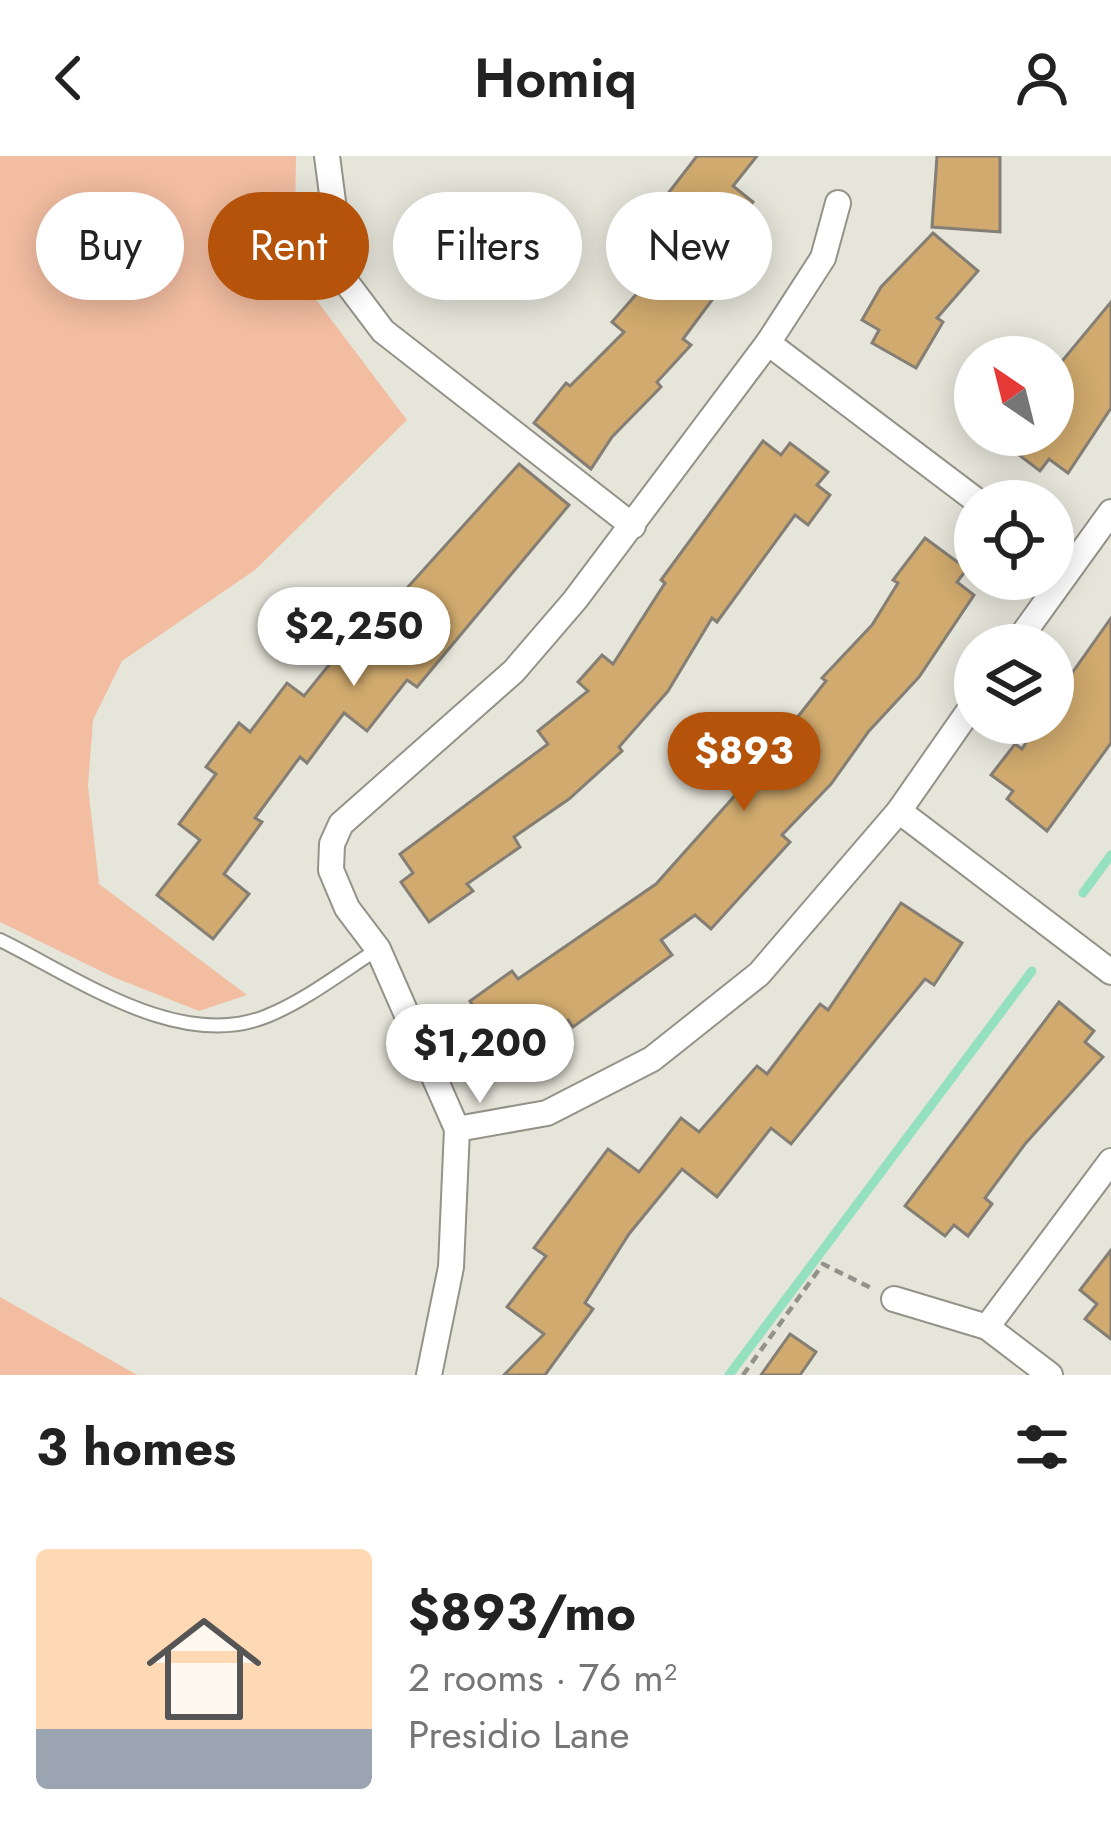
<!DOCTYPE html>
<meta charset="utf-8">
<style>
body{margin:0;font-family:Jost,sans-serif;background:#f6f6f6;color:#222;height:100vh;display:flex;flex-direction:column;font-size:45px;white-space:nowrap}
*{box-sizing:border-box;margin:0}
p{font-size:39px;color:#767676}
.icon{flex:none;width:66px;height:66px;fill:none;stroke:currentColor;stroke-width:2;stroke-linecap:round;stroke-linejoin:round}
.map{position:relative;height:1219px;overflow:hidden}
.details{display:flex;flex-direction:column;background:#fff;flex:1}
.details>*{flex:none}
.guide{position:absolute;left:36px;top:36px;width:1041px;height:108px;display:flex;gap:24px}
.needle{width:78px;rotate:325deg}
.fabs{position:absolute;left:954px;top:180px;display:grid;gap:24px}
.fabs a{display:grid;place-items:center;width:120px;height:120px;border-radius:50%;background:#fff;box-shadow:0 6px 30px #0003;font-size:60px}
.price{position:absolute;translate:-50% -102px;padding:0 27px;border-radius:42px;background:#fff;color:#222;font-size:39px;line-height:78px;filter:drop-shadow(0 3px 6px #0008)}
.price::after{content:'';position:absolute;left:50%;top:72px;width:36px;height:27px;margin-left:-18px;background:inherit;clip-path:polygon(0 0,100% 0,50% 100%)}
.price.selected{background:#b45309;color:#fff}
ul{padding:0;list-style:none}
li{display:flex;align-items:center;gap:36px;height:300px;padding:0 36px}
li+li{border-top:3px solid #e0e0e0}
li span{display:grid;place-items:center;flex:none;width:336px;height:240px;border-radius:12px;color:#555}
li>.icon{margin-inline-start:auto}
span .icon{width:144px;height:144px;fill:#fffc;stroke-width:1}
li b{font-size:51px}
h2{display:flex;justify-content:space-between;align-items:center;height:144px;padding:0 36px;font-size:51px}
.pill{padding:0 42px;border-radius:54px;background:#fff;box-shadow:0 6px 30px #0003;font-size:42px;line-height:108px}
.pill.selected{background:#b45309;color:#fff}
header{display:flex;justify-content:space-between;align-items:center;height:156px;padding:0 36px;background:#fff;font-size:54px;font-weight:600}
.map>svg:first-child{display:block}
.green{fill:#f2bda1}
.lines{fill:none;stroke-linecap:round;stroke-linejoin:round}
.stream{stroke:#94e0bf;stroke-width:9}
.building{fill:#d0aa6e;stroke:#847e75;stroke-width:3}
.lane-casing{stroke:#939388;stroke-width:16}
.street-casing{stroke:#939388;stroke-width:28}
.path{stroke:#92928a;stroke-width:4.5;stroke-dasharray:9 6;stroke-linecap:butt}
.lane{stroke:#fff;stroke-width:12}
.street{stroke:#fff;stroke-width:24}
</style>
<header><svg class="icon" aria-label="back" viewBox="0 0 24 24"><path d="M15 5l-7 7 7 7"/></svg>Homiq<svg class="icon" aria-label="person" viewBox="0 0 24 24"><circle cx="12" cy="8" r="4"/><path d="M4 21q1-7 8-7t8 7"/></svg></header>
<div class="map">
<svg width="1111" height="1219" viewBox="0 0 1111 1219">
<rect width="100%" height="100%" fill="#e5e5da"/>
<!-- green -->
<g class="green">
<polygon points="0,0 296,0 295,64 308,133 407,264 255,414 122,505 93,564 88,630 99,728 247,839 199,855 113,821 0,766"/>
<polygon points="0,1141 137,1219 0,1219"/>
</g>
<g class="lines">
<!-- stream -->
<g class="stream">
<polyline points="1083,737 1111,699"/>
<polyline points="729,1219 1032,815"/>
</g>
</g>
<!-- building -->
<g class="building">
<polygon points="697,0 757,0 733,30 753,46 714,97 735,113 683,183 691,189 657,226 661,231 612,281 591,313 534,267 566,227 570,230 624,176 612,166 653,119 647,115 689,58 666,40"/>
<polygon points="937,0 1000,0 1000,76 932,71"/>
<polygon points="933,77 978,115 937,162 943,166 916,212 872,187 879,174 862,164 881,131"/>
<polygon points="1111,146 1111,252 1068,317 1049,303 1040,315 993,279 1053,279 1053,216"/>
<polygon points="763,285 781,299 790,287 828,316 817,329 830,339 808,369 795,359 717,466 712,462 668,535 619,591 622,595 569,643 514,681 520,691 467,728 473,735 429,766 401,726 413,717 400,698 548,588 538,575 588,535 578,526 602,499 613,508 665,427 661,424"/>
<polygon points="519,308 569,349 417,531 407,524 367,575 344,557 307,607 300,601 255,662 262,666 224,718 249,738 213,783 157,739 200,684 179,668 216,618 206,611 239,567 250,576 287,527 304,540 346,488 352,493"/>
<polygon points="925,382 967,413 957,426 974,439 919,521 869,575 831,628 782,679 790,686 711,773 695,759 661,784 672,799 573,871 568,864 522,896 510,879 499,887 470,845 512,815 518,823 656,728 788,580 785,577 826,525 822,522 872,469 898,427 893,424"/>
<polygon points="1111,462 1111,587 1047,675 1007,643 1013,635 991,619 1015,588 1022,593 1038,567 1053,567 1053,544"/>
<polygon points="901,747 962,787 934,829 925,823 791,988 771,972 717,1041 682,1013 629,1078 585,1147 593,1153 545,1219 504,1219 544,1178 507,1151 546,1100 534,1092 608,993 639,1016 681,962 699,976 757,910 767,918 820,848 828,854"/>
<polygon points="1059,846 1094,875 1085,886 1103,901 1025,988 985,1042 992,1048 968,1080 954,1069 945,1080 905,1050"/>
<polygon points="1111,1094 1111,1183 1085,1163 1097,1148 1080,1134"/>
<polygon points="790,1178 816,1196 800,1219 761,1219"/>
</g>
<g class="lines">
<!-- lane casing -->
<g class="lane-casing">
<path id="lane" d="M 0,784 C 76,821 179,896 267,860 C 305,845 343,815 378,793"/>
</g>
<!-- street casing -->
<g class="street-casing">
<g id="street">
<polyline points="327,0 343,122 383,175 633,370"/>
<polyline points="768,187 977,345"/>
<polyline points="1015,489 1111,356"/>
<polyline points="899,655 1111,816"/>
<polyline points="457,973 547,957 652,903 759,818 899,655 975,546"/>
<polyline points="894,1143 987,1171 1050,1219"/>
<polyline points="987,1171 1111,1005"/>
<polyline points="429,1219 451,1111 457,973 378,793 347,752 331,714 332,688 341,668 514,515 575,444 768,187 823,102 838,47"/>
</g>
</g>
<!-- path -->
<polyline class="path" points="743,1219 823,1108 873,1133"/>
<!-- lane -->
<use href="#lane" class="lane"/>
<!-- street -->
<use href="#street" class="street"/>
</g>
</svg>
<div class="fabs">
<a><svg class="needle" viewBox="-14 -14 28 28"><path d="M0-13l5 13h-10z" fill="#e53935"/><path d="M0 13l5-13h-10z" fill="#767676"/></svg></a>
<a><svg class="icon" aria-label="locate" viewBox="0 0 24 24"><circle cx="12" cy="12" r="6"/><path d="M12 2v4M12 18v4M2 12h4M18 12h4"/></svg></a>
<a><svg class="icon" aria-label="layers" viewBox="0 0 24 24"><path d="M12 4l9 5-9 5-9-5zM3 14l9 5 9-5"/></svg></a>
</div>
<b class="price" style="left:354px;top:533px">$2,250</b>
<b class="price selected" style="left:744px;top:658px">$893</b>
<b class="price" style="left:480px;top:950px">$1,200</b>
<div class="guide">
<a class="pill">Buy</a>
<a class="pill selected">Rent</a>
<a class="pill">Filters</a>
<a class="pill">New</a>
</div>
</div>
<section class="details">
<h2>3 homes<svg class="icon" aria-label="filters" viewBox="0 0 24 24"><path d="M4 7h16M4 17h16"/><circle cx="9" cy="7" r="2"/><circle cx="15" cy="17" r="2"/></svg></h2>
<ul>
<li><span style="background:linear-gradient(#ffd9b3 75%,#9aa5b1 0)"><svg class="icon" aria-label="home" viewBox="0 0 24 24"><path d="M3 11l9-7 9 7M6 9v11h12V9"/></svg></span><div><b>$893/mo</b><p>2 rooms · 76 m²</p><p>Presidio Lane</p></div></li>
</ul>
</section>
